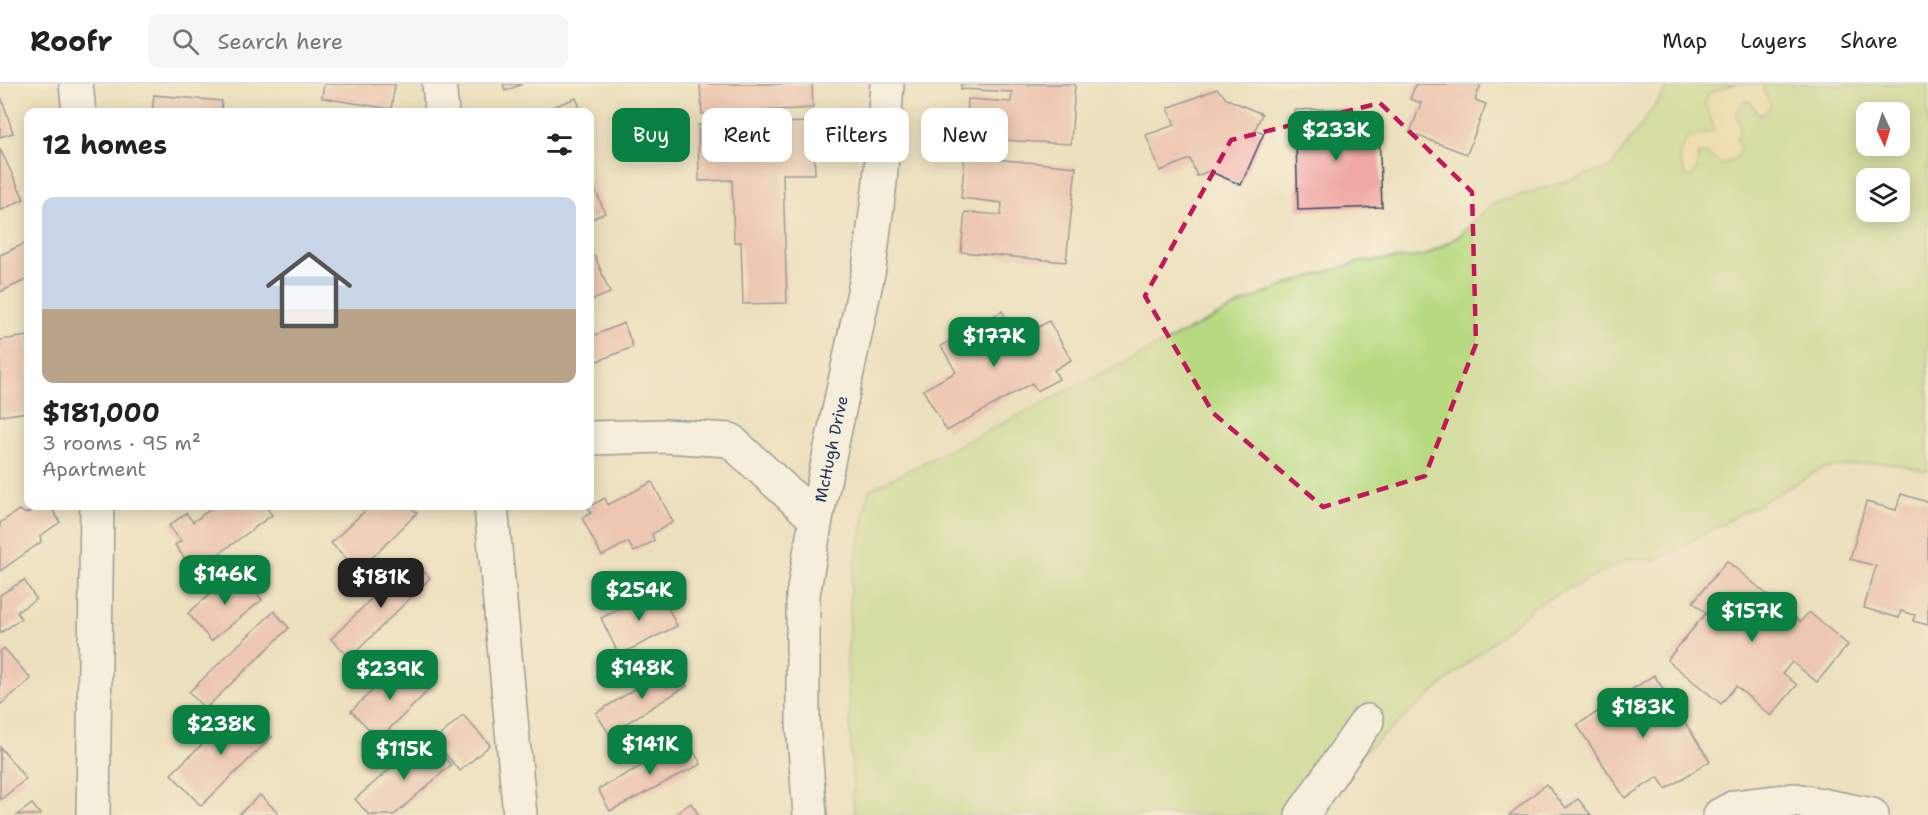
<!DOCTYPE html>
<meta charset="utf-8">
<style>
body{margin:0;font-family:"Shantell Sans",sans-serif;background:#f6f6f6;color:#222;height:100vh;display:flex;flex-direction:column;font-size:22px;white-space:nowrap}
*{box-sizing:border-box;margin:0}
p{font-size:20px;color:#767676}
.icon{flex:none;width:33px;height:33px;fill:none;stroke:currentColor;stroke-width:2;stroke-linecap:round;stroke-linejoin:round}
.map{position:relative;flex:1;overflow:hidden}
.panel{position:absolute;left:24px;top:24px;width:570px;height:402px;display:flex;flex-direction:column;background:#fff;border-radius:12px;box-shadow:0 3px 15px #0003}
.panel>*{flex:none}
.banner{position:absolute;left:612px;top:24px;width:570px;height:54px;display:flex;gap:12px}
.needle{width:39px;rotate:176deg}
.buttons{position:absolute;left:1856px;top:18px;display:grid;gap:12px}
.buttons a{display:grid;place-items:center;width:54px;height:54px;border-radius:12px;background:#fff;box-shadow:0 3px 15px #0003;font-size:30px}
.price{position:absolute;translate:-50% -51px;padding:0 14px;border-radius:12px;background:#0b8043;color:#fff;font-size:20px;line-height:39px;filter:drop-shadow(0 2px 3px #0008)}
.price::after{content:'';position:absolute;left:50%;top:36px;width:18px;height:14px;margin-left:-9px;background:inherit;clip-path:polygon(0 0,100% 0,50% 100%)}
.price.active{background:#222;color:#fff}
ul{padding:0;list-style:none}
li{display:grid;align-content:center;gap:12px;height:318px;padding:0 18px}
li span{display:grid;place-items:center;height:186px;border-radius:12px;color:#555}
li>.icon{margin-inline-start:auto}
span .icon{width:108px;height:108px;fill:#fffc;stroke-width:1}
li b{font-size:26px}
h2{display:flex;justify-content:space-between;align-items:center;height:72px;padding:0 18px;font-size:26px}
.chip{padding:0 21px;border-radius:12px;background:#fff;box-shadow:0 3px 15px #0003;font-size:21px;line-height:54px}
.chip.active{background:#0b8043;color:#fff}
header{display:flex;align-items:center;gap:36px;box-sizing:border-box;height:84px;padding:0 30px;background:#fff;border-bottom:2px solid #e0e0e0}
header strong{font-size:28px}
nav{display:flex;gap:33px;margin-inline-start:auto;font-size:21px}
.search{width:420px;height:54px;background:#f6f6f6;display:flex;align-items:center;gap:15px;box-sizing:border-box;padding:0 21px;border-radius:12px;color:#767676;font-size:22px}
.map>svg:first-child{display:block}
.green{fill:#b7d980;stroke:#69846f;stroke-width:1.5;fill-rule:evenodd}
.sand{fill:#eeda9e;stroke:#84847e;stroke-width:1.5}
.building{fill:#efa8a4}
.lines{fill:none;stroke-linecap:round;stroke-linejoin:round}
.minor-casing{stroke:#3a4a6c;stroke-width:36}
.minor{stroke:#fff;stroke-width:33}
.marked{fill:none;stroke:#c2185b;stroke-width:4.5;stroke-dasharray:12 8;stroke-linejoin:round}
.labels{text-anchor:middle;stroke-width:6;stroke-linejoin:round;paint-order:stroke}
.street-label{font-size:16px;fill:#1b2f5e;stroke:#fcf5e5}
</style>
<header>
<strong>Roofr</strong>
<div class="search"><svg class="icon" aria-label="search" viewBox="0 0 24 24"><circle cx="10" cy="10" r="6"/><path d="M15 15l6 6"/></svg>Search here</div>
<nav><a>Map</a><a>Layers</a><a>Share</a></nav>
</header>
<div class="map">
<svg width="1928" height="731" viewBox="0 0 1928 731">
<rect width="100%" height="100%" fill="#fcf5e5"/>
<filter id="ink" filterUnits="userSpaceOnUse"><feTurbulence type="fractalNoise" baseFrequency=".0167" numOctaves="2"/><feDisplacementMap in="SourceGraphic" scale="12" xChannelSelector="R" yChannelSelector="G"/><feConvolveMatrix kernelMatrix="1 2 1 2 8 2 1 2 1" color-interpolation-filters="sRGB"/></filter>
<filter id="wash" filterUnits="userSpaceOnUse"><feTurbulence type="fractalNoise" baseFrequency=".008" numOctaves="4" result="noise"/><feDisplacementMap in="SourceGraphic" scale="24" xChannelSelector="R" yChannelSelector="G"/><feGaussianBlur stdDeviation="1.35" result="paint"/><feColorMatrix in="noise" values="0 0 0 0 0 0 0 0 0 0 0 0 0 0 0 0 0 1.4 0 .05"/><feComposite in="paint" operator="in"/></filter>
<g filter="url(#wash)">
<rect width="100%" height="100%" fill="#ede0be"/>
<!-- green -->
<path class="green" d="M 1670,0 L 1928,0 L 1928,387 L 1882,378 L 1824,384 L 1655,477 L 1629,475 L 1536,521 L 1342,687 L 1308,731 L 854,731 L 847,577 L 851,501 L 869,406 L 1245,218 L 1296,197 L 1359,178 L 1425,172 L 1459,152 L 1492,120 L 1611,83 ZM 1866,28 L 1899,28 L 1899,62 L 1866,62 ZM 1866,94 L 1899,94 L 1899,128 L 1866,128 Z"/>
<!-- sand -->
<polygon class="sand" points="1736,0 1767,0 1763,5 1770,20 1768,27 1759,31 1750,17 1744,17 1737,27 1740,45 1736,55 1740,66 1736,75 1722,81 1707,70 1698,70 1697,85 1692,92 1685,91 1679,74 1686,56 1715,46 1705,20 1709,9"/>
<g id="blocks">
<!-- building -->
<g class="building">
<polygon points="324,0 395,0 391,25 322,14"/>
<polygon points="503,0 522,0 505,7"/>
<polygon points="700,0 812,0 813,24 702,30"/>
<polygon points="961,0 1075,0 1071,60 966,54 968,15 1011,18 1012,8 961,5"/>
<polygon points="1416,0 1481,0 1475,16 1486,20 1467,70 1410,49 1421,19 1410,15"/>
<polygon points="1217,5 1227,15 1262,30 1255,46 1264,49 1241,101 1209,87 1197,92 1190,75 1160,87 1146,51 1175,41 1168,24"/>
<polygon points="154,11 222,17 221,28 152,28"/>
<polygon points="576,14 582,28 540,28"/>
<polygon points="2,15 13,49 0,53 0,16"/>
<polygon points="1352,24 1353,47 1379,46 1382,123 1298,126 1295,26"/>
<polygon points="813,38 815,90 783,90 787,219 743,220 741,158 734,158 732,96 699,97 698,41"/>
<polygon points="0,65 24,115 0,127"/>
<polygon points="965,72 1076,83 1066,178 961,168 965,128 1001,131 1002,119 961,114"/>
<polygon points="590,94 605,129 590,136"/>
<polygon points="28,158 28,195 0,208 0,171"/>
<polygon points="595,172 610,209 590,217 590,174"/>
<polygon points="1002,227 1018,255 1049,237 1071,276 1054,286 1059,295 1037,307 1032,299 947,347 923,306 956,288 941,262"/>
<polygon points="624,239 633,263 590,280 590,253"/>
<polygon points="28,252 28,328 0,332 0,256"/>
<polygon points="652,398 673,438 652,450 654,457 634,468 628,458 602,472 582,434 591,429 588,423 605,414 608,421"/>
<polygon points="1901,410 1928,418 1928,541 1913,537 1915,531 1901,527 1899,534 1864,524 1876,482 1850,475 1866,418 1896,426"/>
<polygon points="39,422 50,422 60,438 40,452 41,458 0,487 0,439 19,426 26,430"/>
<polygon points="215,422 265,422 272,431 194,488 175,461 181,457 169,442 186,429 193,438"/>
<polygon points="370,422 409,422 417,429 359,487 331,459"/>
<polygon points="411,475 430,494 350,574 331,555"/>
<polygon points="1727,477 1800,538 1809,528 1848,561 1817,598 1792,578 1783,589 1797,601 1771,632 1736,602 1721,620 1667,576 1706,529 1693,518"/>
<polygon points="238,487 262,516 211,557 188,529"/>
<polygon points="24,496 36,515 17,528 21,535 0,549 0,511"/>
<polygon points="659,506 677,542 619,571 601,534"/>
<polygon points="274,527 289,544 205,625 189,608"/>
<polygon points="4,564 31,595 0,621 0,568"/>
<polygon points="402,578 429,606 379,655 351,627"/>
<polygon points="674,581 687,602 609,650 596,629"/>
<polygon points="1654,591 1710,677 1666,705 1658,693 1625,714 1577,641"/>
<polygon points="242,622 272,653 201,722 171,690"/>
<polygon points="463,631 490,661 460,687 434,657"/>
<polygon points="427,653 451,681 394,731 369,731 355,715"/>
<polygon points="688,657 701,680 610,727 598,705"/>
<polygon points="0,663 26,695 0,716"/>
<polygon points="1546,700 1566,724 1578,715 1591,731 1509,731"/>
<polygon points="260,711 278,729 277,731 238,731"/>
<polygon points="691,719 699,731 674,731"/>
<polygon points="32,720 41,731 17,731"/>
</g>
</g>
</g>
<g filter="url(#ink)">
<use href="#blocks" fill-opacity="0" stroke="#3a4a6c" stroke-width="1.5"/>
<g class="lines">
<!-- minor casing -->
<g class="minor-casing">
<g id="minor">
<polyline points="76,0 79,28"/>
<polyline points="439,0 442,28"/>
<polyline points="590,354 665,352 730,356 816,435"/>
<polyline points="491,422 520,731"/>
<polyline points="93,731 97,422"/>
<path id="s1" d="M 810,731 L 803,639 L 803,511 L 816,435 L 869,184 L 880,98 L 887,0"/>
<polyline points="1302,731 1367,637"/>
<polyline points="1720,731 1735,723 1795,716 1872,731"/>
</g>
</g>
<!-- minor -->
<use href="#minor" class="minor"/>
</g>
</g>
<!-- marked area -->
<path d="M0 0H1928V731H0ZM 1380,19 L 1472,108 L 1476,260 L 1425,392 L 1323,423 L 1213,329 L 1145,212 L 1231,56 Z" fill="#ede0be" fill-opacity=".55" fill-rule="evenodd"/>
<path class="marked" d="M 1380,19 L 1472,108 L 1476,260 L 1425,392 L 1323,423 L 1213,329 L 1145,212 L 1231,56 Z"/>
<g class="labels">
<!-- street labels -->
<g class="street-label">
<text dy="6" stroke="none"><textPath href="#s1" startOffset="369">McHugh Drive</textPath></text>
</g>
</g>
</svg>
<div class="buttons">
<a><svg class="needle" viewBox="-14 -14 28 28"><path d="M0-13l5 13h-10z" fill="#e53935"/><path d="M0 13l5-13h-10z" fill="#767676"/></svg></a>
<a><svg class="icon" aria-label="layers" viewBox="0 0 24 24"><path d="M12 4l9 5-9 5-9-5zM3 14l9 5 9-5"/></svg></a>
</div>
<b class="price" style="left:1336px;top:78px">$233K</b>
<b class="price" style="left:994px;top:284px">$177K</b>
<b class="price" style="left:225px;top:522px">$146K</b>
<b class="price active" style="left:381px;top:525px">$181K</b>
<b class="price" style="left:639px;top:538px">$254K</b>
<b class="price" style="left:1752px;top:559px">$157K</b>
<b class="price" style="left:642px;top:616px">$148K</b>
<b class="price" style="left:390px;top:617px">$239K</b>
<b class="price" style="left:1643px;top:655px">$183K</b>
<b class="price" style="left:221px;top:672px">$238K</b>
<b class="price" style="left:650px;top:692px">$141K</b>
<b class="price" style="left:404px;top:697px">$115K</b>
<div class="banner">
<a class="chip active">Buy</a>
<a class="chip">Rent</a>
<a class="chip">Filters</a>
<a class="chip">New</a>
</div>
<section class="panel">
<h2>12 homes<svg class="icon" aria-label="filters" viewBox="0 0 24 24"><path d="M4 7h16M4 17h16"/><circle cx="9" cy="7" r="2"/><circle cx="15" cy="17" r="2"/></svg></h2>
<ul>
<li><span style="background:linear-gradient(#c9d6e8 60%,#b9a48a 0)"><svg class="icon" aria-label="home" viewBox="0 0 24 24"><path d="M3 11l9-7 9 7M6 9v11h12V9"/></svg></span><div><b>$181,000</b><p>3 rooms · 95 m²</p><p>Apartment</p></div></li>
</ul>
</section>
</div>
